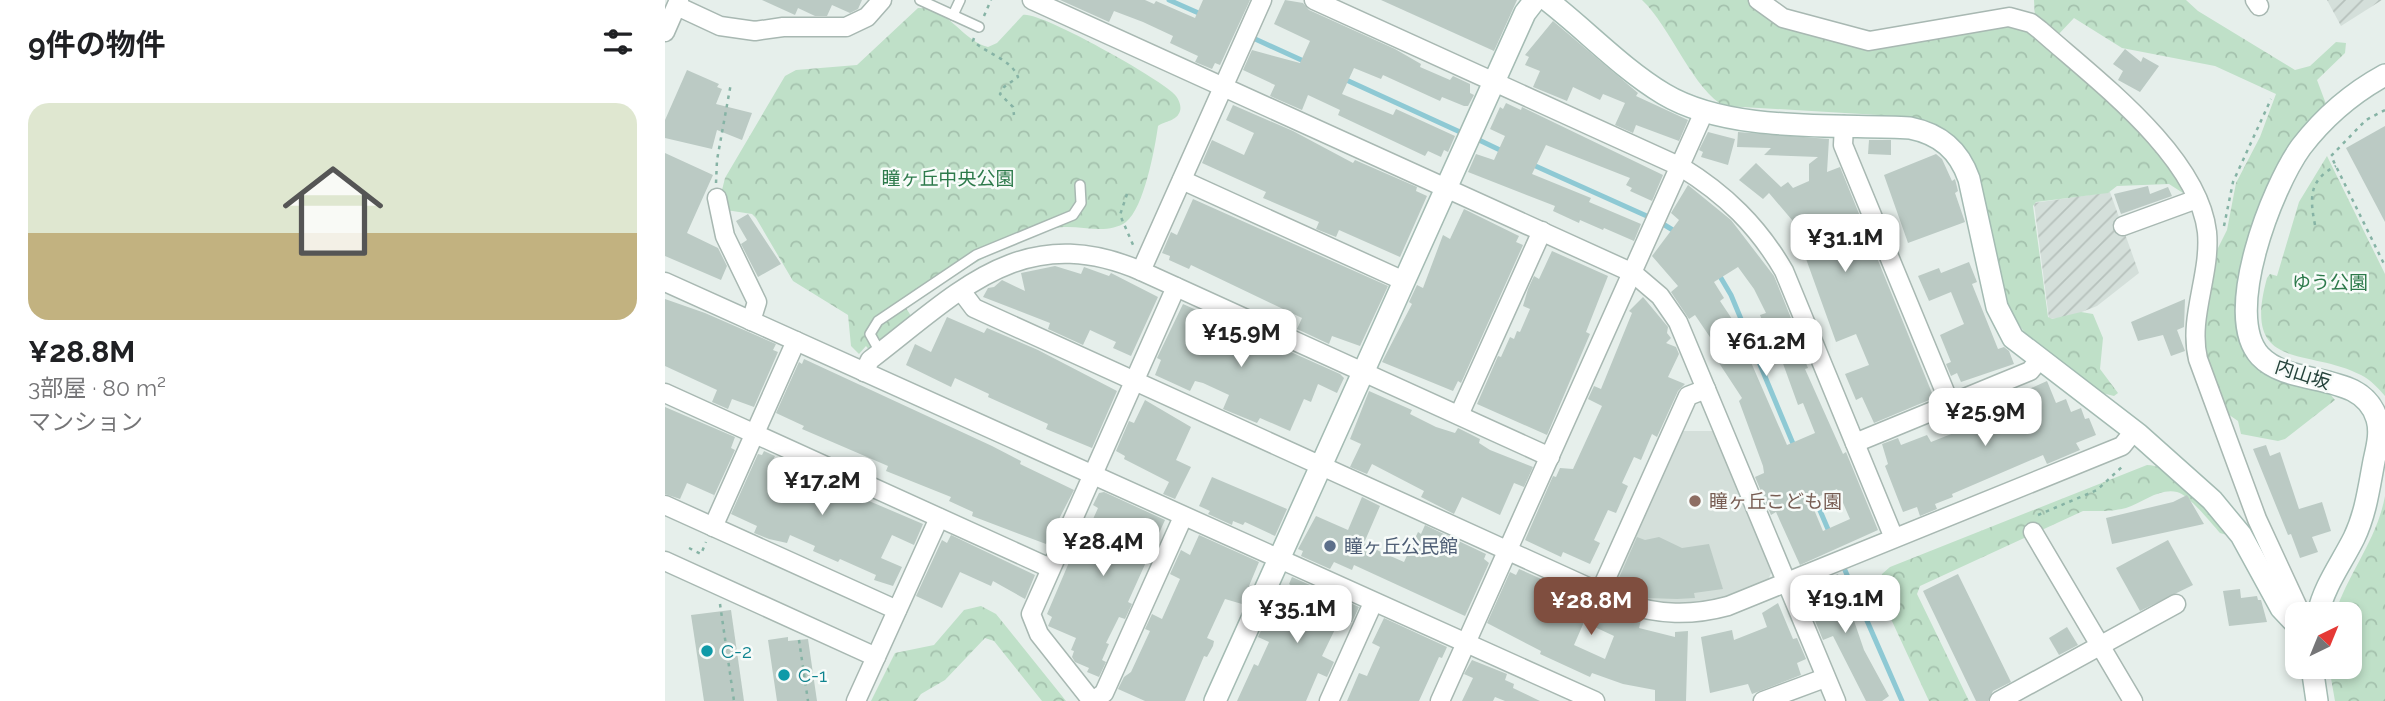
<!DOCTYPE html>
<html lang="ja">
<meta charset="utf-8">
<style>
body{margin:0;font-family:Raleway,"Noto Sans JP",sans-serif;background:#f2f2f2;color:#202124;height:100vh;display:flex;flex-direction:column;font-size:26px;white-space:nowrap}
*{box-sizing:border-box;margin:0}
p{font-size:23px;color:#757577}
.icon{flex:none;width:38px;height:38px;fill:none;stroke:currentColor;stroke-width:2;stroke-linecap:round;stroke-linejoin:round}
.map{position:relative;flex:1;overflow:hidden}
.details{display:flex;flex-direction:column;background:#fff;width:665px}
.details>*{flex:none}
.needle{width:46px;rotate:43deg}
.buttons{position:absolute;left:1620px;top:602px;display:grid;gap:14px}
.buttons a{display:grid;place-items:center;width:77px;height:77px;border-radius:14px;background:#fff;box-shadow:0 4px 10px #0003;font-size:35px}
.price{position:absolute;translate:-50% -60px;padding:0 16px;border-radius:14px;background:#fff;color:#222;font-size:23px;line-height:46px;filter:drop-shadow(0 2px 4px #0008)}
.price::after{content:'';position:absolute;left:50%;top:42px;width:21px;height:16px;margin-left:-10px;background:inherit;clip-path:polygon(0 0,100% 0,50% 100%)}
.price.active{background:#7f4e3f;color:#fff}
ul{padding:0;list-style:none}
li{display:grid;align-content:center;gap:14px;height:371px;padding:0 28px}
li span{display:grid;place-items:center;height:217px;border-radius:21px;color:#555}
li>.icon{margin-inline-start:auto}
span .icon{width:126px;height:126px;fill:#fffc;stroke-width:1}
li b{font-size:30px}
h2{display:flex;justify-content:space-between;align-items:center;height:84px;padding:0 28px;font-size:30px}
main{display:flex;flex:1;min-height:0}
.map>svg:first-child{display:block}
.built{fill:#d4dfda}
.industrial{fill:url(#industrial-furrows)}
.forest{fill:url(#forest-crowns)}
.lines{fill:none;stroke-linecap:round;stroke-linejoin:round}
.stream{stroke:#8ec9d4;stroke-width:5}
.building{fill:#bbcac4;fill-rule:evenodd}
.lane-casing{stroke:#a8b8b2;stroke-width:12}
.street-casing{stroke:#a8b8b2;stroke-width:21}
.secondary-casing{stroke:#a4bbb3;stroke-width:24}
.path{stroke:#86b3a5;stroke-width:2.5;stroke-dasharray:3.5 5;stroke-linecap:butt}
.lane{stroke:#fff;stroke-width:9}
.street{stroke:#fff;stroke-width:18}
.secondary{stroke:#fff;stroke-width:21}
.education-dot{fill:#8d6e63;stroke:#f7fbf9;stroke-width:2.5}
.service-dot{fill:#5c6f8a;stroke:#f7fbf9;stroke-width:2.5}
.culture-dot{fill:#0f9aa8;stroke:#f7fbf9;stroke-width:2.5}
.labels{text-anchor:middle;stroke-width:5;stroke-linejoin:round;paint-order:stroke}
.park-label{font-size:19px;fill:#2d7a4b;stroke:#f7fbf9}
.street-label{font-size:19px;fill:#24423a;stroke:#f7fbf9}
.education-label{font-size:19px;fill:#785e54;stroke:#f7fbf9;text-anchor:start}
.service-label{font-size:19px;fill:#4e5e75;stroke:#f7fbf9;text-anchor:start}
.culture-label{font-size:19px;fill:#0d838f;stroke:#f7fbf9;text-anchor:start}
</style>
<main>
<section class="details">
<h2>9件の物件<svg class="icon" aria-label="filters" viewBox="0 0 24 24"><path d="M4 7h16M4 17h16"/><circle cx="9" cy="7" r="2"/><circle cx="15" cy="17" r="2"/></svg></h2>
<ul>
<li><span style="background:linear-gradient(#dfe7d0 60%,#c2b280 0)"><svg class="icon" aria-label="home" viewBox="0 0 24 24"><path d="M3 11l9-7 9 7M6 9v11h12V9"/></svg></span><div><b>¥28.8M</b><p>3部屋 · 80 m²</p><p>マンション</p></div></li>
</ul>
</section>
<div class="map">
<svg width="1720" height="701" viewBox="0 0 1720 701">
<defs>
<pattern id="industrial-furrows" width="10" height="10" patternUnits="userSpaceOnUse" patternTransform="scale(1.75)"><rect width="10" height="10" fill="#d4dfda"/><path d="M-1 1l2-2M0 10L10 0M9 11l2-2" fill="none" stroke="#b6c1bc"/></pattern>
<pattern id="forest-crowns" width="20" height="18" patternUnits="userSpaceOnUse" patternTransform="scale(1.75)"><rect width="20" height="18" fill="#bfe0c8"/><path d="M2 6a3 3 0 1 1 6 0M12 15a3 3 0 1 1 6 0" fill="none" stroke="#a4c1ad"/></pattern>
</defs>
<rect width="100%" height="100%" fill="#e6efeb"/>
<!-- built -->
<polygon class="built" points="1014,431 1049,431 1107,571 1102,582 1060,599 1020,607 980,603 948,590 945,584"/>
<!-- industrial -->
<g class="industrial">
<polygon points="1662,0 1717,0 1676,26"/>
<polygon points="1445,192 1474,273 1432,306 1404,317 1384,319 1369,203"/>
</g>
<!-- forest -->
<g class="forest">
<path d="M 977,0 L 1085,0 L 1193,45 L 1333,24 L 1363,28 L 1472,124 L 1518,186 L 1518,193 L 1504,184 L 1452,186 L 1443,193 L 1371,202 L 1368,206 L 1383,317 L 1387,319 L 1416,312 L 1428,314 L 1438,338 L 1435,369 L 1453,393 L 1449,396 L 1437,393 C 1403,368 1358,345 1343,304 L 1314,176 C 1303,143 1281,124 1247,117 L 1060,106 C 1030,93 1005,26 977,0 Z"/>
<polygon points="1369,0 1521,0 1533,11 1630,70 1645,66 1671,42 1681,43 1680,53 1652,80 1661,104 1613,165 1602,188 1574,279 1570,311 1572,335 1591,366 1611,379 1664,393 1670,400 1620,439 1613,441 1576,434 1573,421 1560,412 1536,346 1550,254 1562,230 1571,183 1595,137 1611,94 1550,66 1457,48 1409,18 1391,37 1370,19"/>
<path d="M 253,8 C 283,6 296,40 323,47 L 332,43 L 358,15 C 375,11 491,77 507,92 C 512,96 517,104 515,111 C 512,121 500,121 493,126 C 490,148 479,208 461,222 C 440,237 410,222 387,229 C 332,245 288,276 241,308 L 248,319 L 205,351 L 201,346 L 194,354 L 186,346 L 183,315 L 128,281 L 91,218 L 87,214 L 61,210 L 57,190 L 60,178 L 120,76 L 131,70 L 192,65 Z"/>
<path d="M 1662,156 L 1720,274 L 1720,396 C 1713,388 1706,380 1696,375 C 1642,347 1576,373 1602,278 L 1605,274 L 1612,276 L 1634,202 Z"/>
<path d="M 1482,465 C 1510,465 1545,511 1563,532 L 1562,535 L 1555,533 C 1547,524 1523,494 1512,492 C 1494,488 1477,503 1461,508 C 1444,512 1435,511 1418,511 L 1255,586 L 1252,594 L 1304,701 L 1264,701 L 1213,591 L 1217,574 L 1225,567 Z"/>
<path d="M 1720,496 L 1720,701 L 1670,701 L 1664,667 L 1685,667 L 1685,614 L 1670,614 C 1683,573 1712,540 1720,496 Z"/>
<polygon points="316,606 331,614 401,701 377,701 329,641 320,638 280,680 256,694 251,701 206,701 230,653 269,645 299,610"/>
</g>
<g class="lines">
<!-- stream -->
<g class="stream">
<polyline points="504,0 538,15"/>
<polyline points="588,38 643,63"/>
<polyline points="677,78 795,132"/>
<polyline points="814,140 837,151"/>
<polyline points="866,164 984,217"/>
<polyline points="998,224 1011,232"/>
<polyline points="1053,273 1066,295 1129,446"/>
<polyline points="1148,494 1165,534"/>
<polyline points="1179,568 1237,701"/>
</g>
</g>
<!-- building -->
<g class="building">
<polygon points="97,0 197,0 193,9 185,13 167,5 162,16 150,16 133,8 130,15"/>
<polygon points="395,0 480,0 489,4 491,1 530,18 538,0 585,0 555,65 550,63 547,69 530,62 533,56 505,43 508,36 478,22 449,11 444,22"/>
<polygon points="620,0 638,3 644,10 730,49 756,64 755,67 785,80 788,76 805,84 805,93 809,95 803,106 799,106 777,97 775,101 718,75 716,79 689,68 677,94 728,115 731,109 790,136 783,152 779,150 776,157 763,151 760,156 673,115 675,110 643,95 637,110 605,96 610,85 578,70 587,50 635,63 645,41 609,24"/>
<polygon points="716,0 852,0 829,51"/>
<polygon points="888,21 973,93 971,96 1023,120 1014,141 971,125 968,133 950,125 960,103 938,94 935,100 908,87 902,101 868,87 875,71 860,65 864,57 860,55"/>
<polygon points="1460,49 1476,62 1478,57 1494,66 1475,92 1453,80 1458,71 1448,64"/>
<polygon points="22,70 54,84 52,87 57,89 51,104 87,113 77,140 52,130 47,149 0,138 0,120"/>
<polygon points="841,103 856,110 857,107 998,175 987,201 965,191 967,188 961,185 965,178 881,145 867,174 926,198 924,202 976,224 969,241 939,228 938,230 915,220 914,223 888,211 890,206 803,172 811,154 829,160 840,136 825,129 835,107 838,109"/>
<polygon points="568,105 628,131 688,163 690,160 752,187 751,191 762,196 735,257 674,230 671,237 651,229 654,222 598,198 601,192 537,163 547,140 579,155 589,133 561,120"/>
<polygon points="1720,126 1720,222 1681,148"/>
<polygon points="1043,132 1070,139 1063,165 1036,157 1038,152 1034,150"/>
<polygon points="1073,132 1164,139 1162,172 1175,167 1269,398 1209,423 1197,397 1191,400 1180,374 1204,365 1191,334 1171,342 1127,220 1104,193 1098,199 1074,180 1091,163 1116,187 1123,182 1128,188 1144,181 1144,164 1153,157 1099,155 1106,148 1072,147"/>
<polygon points="1204,140 1226,140 1226,155 1203,154"/>
<polygon points="0,153 48,175 22,233 53,248 62,266 56,280 0,256"/>
<polygon points="1271,154 1277,159 1287,181 1290,179 1293,191 1290,193 1300,222 1243,243 1219,175"/>
<path d="M 1023,185 L 1066,220 L 1109,276 L 1141,355 L 1138,356 L 1143,368 L 1140,369 L 1178,454 L 1181,452 L 1213,530 L 1135,565 L 1111,512 L 1106,515 L 1090,477 L 1099,473 L 1098,466 L 1074,401 L 1077,398 L 1054,363 L 1056,362 L 1049,343 L 1030,315 L 1024,319 L 1006,292 L 1013,286 L 987,256 L 1014,220 L 1006,213 ZM 1073,267 L 1089,289 L 1101,313 L 1095,315 L 1108,348 L 1112,347 L 1133,405 L 1138,403 L 1150,433 L 1122,445 L 1085,360 L 1080,362 L 1071,340 L 1076,338 L 1073,328 L 1055,301 L 1059,298 L 1049,282 ZM 1172,489 L 1185,519 L 1158,531 L 1145,500 Z"/>
<polygon points="1483,186 1485,194 1503,187 1507,196 1456,214 1449,194"/>
<polygon points="528,199 723,286 695,346 667,336 664,344 632,329 637,318 526,265 524,269 504,260 505,256 497,253 506,232 512,235"/>
<polygon points="799,209 854,236 851,242 858,245 796,383 793,381 788,391 717,362 747,304 744,302 752,285 758,288 778,235 785,239"/>
<polygon points="83,214 116,264 93,277 76,244 82,240 71,221"/>
<polygon points="887,251 943,276 921,332 925,334 882,435 812,404 833,356 836,357 845,337 849,339 852,331 855,332 865,309 858,306 863,289 869,276 874,279"/>
<polygon points="1304,262 1312,282 1307,284 1333,349 1339,347 1344,351 1349,364 1296,382 1292,373 1286,376 1281,364 1286,362 1275,335 1299,324 1286,292 1264,301 1253,276 1274,268 1276,273"/>
<polygon points="390,266 416,274 419,267 444,276 446,273 493,297 466,356 448,348 451,342 425,330 418,345 383,329 385,323 318,297 323,288 329,287 337,280 360,291 356,273"/>
<polygon points="978,297 1003,327 1002,333 1006,338 1001,343 1011,347 1014,354 1003,377 1020,384 1013,391 992,437 987,434 976,460 969,457 957,483 963,486 951,513 943,510 929,540 935,543 925,564 898,552 896,557 860,540 888,476 891,477 895,468 908,469 937,406 923,399 929,386 936,389 967,313 964,311"/>
<polygon points="0,299 40,313 111,344 108,350 113,352 89,407 67,399 63,409 47,402 52,390 0,366"/>
<polygon points="1520,299 1519,327 1512,330 1520,351 1506,356 1498,335 1473,341 1466,322"/>
<polygon points="518,304 675,374 679,378 672,393 653,384 646,402 639,399 625,431 595,418 592,423 558,409 564,395 538,383 530,381 525,391 490,375 496,360 492,358"/>
<polygon points="282,317 319,333 322,328 373,350 452,391 427,448 381,429 383,424 323,397 324,394 290,378 286,387 241,365 250,344 266,352"/>
<polygon points="139,359 327,446 356,461 355,464 409,490 381,544 307,516 308,512 284,501 286,497 221,471 223,466 137,429 139,426 111,413 134,362 137,364"/>
<polygon points="1382,381 1391,403 1401,399 1406,412 1416,408 1420,419 1424,418 1431,435 1411,443 1415,450 1382,464 1378,455 1287,494 1288,497 1270,504 1272,509 1255,516 1252,507 1238,512 1220,466 1223,464 1217,444 1233,438 1236,445 1262,435 1266,442 1304,427 1300,418"/>
<polygon points="704,391 747,410 745,414 771,427 790,433 793,428 815,439 814,443 825,450 868,467 859,487 849,483 835,515 797,497 789,514 756,497 759,491 707,464 702,474 685,467 696,444 685,439"/>
<polygon points="480,400 526,427 511,460 526,467 510,499 498,494 504,482 459,459 460,456 451,451 464,421 469,423"/>
<polygon points="0,407 70,437 66,448 70,450 48,498 49,495 22,483 15,499 0,494"/>
<polygon points="1601,445 1605,456 1615,452 1634,509 1657,502 1666,531 1647,537 1653,552 1635,558 1626,534 1623,535 1588,449"/>
<polygon points="99,451 110,456 108,460 258,524 249,545 227,535 216,558 237,567 228,586 209,580 211,575 175,559 173,562 148,551 150,546 125,535 122,543 104,539 89,533 92,526 66,514 93,454 97,455"/>
<polygon points="547,477 622,509 610,536 580,522 578,525 568,521 567,525 543,514 545,511 534,506"/>
<polygon points="439,492 500,520 463,602 467,604 460,619 454,617 441,643 444,644 437,660 441,662 434,677 422,672 424,668 410,662 407,657 409,651 406,650 411,638 383,626 387,617 382,614 411,546 415,548 433,508 428,505 434,493"/>
<polygon points="1522,495 1539,524 1447,544 1441,518 1508,502"/>
<polygon points="697,497 715,506 699,543 714,551 739,562 753,532 756,534 760,525 821,554 819,559 824,563 800,616 689,565 687,570 669,562 665,569 636,556 638,551 633,549 651,516 683,530"/>
<polygon points="286,535 370,575 360,599 328,581 326,586 295,572 277,608 251,596 277,540 282,543"/>
<polygon points="534,535 594,562 584,586 586,588 577,604 560,599 542,638 549,641 548,646 542,657 539,656 520,701 480,701 453,689 459,677 466,672 485,631 480,629 487,614 497,619 515,579 505,574 516,550 525,555"/>
<polygon points="972,537 980,540 994,537 1017,548 1044,544 1058,589 1029,593 1030,598 1012,599 982,598 950,587"/>
<polygon points="1503,540 1528,585 1475,611 1451,568"/>
<path d="M 854,569 L 953,613 L 976,620 L 974,628 L 1010,637 L 1010,632 L 1023,631 L 1021,701 L 990,701 L 990,690 L 958,684 L 927,673 L 925,677 L 875,654 L 876,651 L 822,623 L 845,572 L 851,575 ZM 919,622 L 949,636 L 940,659 L 909,645 Z"/>
<polygon points="1173,574 1199,650 1224,696 1217,701 1201,701 1168,636 1158,640 1144,606 1152,603 1145,585"/>
<polygon points="1293,574 1346,682 1328,691 1323,701 1311,701 1258,591"/>
<polygon points="627,577 694,607 687,622 675,619 657,656 669,662 662,677 653,673 641,701 572,701 589,664 593,666 604,642 593,637 600,622 606,625 614,607 617,608 627,586 624,584"/>
<polygon points="1575,589 1576,598 1592,596 1593,600 1596,600 1602,622 1564,626 1558,591"/>
<polygon points="1113,603 1128,639 1132,638 1141,659 1132,663 1136,675 1087,694 1083,684 1045,693 1036,637 1067,630 1069,640 1102,627 1097,613"/>
<polygon points="66,610 79,701 39,701 26,615"/>
<polygon points="719,618 782,647 777,658 774,657 754,701 682,701 694,673 702,676 715,647 707,643"/>
<polygon points="1402,627 1413,645 1394,655 1384,638"/>
<polygon points="123,637 123,641 143,639 152,701 112,701 103,640"/>
<polygon points="807,660 842,674 840,680 849,684 848,688 875,701 840,701 830,697 828,701 797,701 808,678 799,674"/>
</g>
<g class="lines">
<!-- lane casing -->
<g class="lane-casing">
<g id="lane">
<polyline points="255,0 314,27"/>
<polyline points="288,15 295,0"/>
<polyline points="215,352 205,334 213,321 311,255 408,215 416,203 415,185"/>
</g>
</g>
<!-- street casing -->
<g class="street-casing">
<g id="street">
<polyline points="367,0 968,273 995,296 1013,322 1171,701"/>
<path d="M 649,0 L 1016,167 C 1060,194 1093,226 1119,271 L 1229,538"/>
<path d="M 1093,0 L 1118,18 L 1204,41 L 1344,17 L 1366,23 L 1375,30 C 1430,79 1533,155 1542,232 C 1546,275 1523,317 1533,359 L 1592,519 L 1636,614"/>
<polyline points="1590,0 1594,6"/>
<polyline points="12,6 55,26 90,31 118,27 181,27 202,17 217,0"/>
<polyline points="0,32 14,0"/>
<polyline points="1179,125 1178,145 1285,404"/>
<polyline points="517,180 739,281"/>
<polyline points="52,198 60,236 92,302 86,321"/>
<polyline points="1458,226 1532,199"/>
<polyline points="476,271 597,0"/>
<polyline points="0,282 930,701"/>
<path d="M 297,292 L 309,308 L 958,603 C 994,615 1026,616 1063,606 L 1457,446 L 1469,431"/>
<path d="M 199,372 L 205,360 C 294,292 357,220 476,271 L 885,457"/>
<polyline points="0,393 385,568"/>
<polyline points="794,415 877,231"/>
<polyline points="1190,443 1365,371 1374,360"/>
<polyline points="0,505 232,610"/>
<polyline points="48,527 131,341"/>
<polyline points="1368,532 1468,701"/>
<polyline points="0,561 211,657"/>
<polyline points="935,592 1023,396 1041,389"/>
<polyline points="191,701 274,518"/>
<polyline points="427,701 374,634 366,614 511,287"/>
<polyline points="428,701 439,693 518,517"/>
<polyline points="664,701 708,603"/>
<polyline points="775,701 1039,112"/>
<polyline points="1098,701 1160,678"/>
<polyline points="1334,701 1511,604"/>
</g>
</g>
<!-- secondary casing -->
<g class="secondary-casing">
<g id="secondary">
<path d="M 882,0 C 921,30 956,68 999,94 C 1064,133 1170,124 1245,128 C 1275,134 1294,150 1304,179 L 1332,307 L 1348,338 L 1473,434 L 1547,500 L 1576,535 L 1616,608 L 1633,626"/>
<path d="M 1653,614 C 1659,586 1676,564 1689,538 C 1701,513 1704,487 1709,461 C 1712,447 1716,433 1712,419 C 1697,369 1626,389 1595,356 C 1557,315 1607,187 1636,147 C 1659,117 1687,93 1720,75"/>
<polyline points="1647,667 1652,701"/>
<polyline points="550,701 860,13 870,0"/>
</g>
</g>
<!-- path -->
<g class="path">
<polyline points="319,16 326,0"/>
<path d="M 309,38 L 308,41 C 322,54 346,59 353,77 L 339,87 L 335,94 L 348,107 L 349,115"/>
<polyline points="1720,110 1701,120 1666,156 1720,266"/>
<polyline points="51,183 52,160 66,83"/>
<polyline points="462,194 455,215 469,247"/>
<path d="M 1650,225 C 1645,199 1643,180 1671,166"/>
<polyline points="1559,226 1568,182 1606,99"/>
<polyline points="1373,515 1432,490 1459,465"/>
<polyline points="24,548 36,554 41,542"/>
<polyline points="55,604 69,701"/>
<polyline points="134,640 143,701"/>
</g>
<!-- lane -->
<use href="#lane" class="lane"/>
<!-- street -->
<use href="#street" class="street"/>
<!-- secondary -->
<use href="#secondary" class="secondary"/>
</g>
<!-- markers -->
<circle class="education-dot" cx="1030" cy="501" r="7"/>
<circle class="service-dot" cx="665" cy="546" r="7"/>
<g class="culture-dot">
<circle cx="42" cy="651" r="7"/>
<circle cx="119" cy="675" r="7"/>
</g>
<g class="labels">
<!-- park labels -->
<g class="park-label">
<text x="283" y="185">瞳ヶ丘中央公園</text>
<text x="1665" y="289">ゆう公園</text>
</g>
<!-- street labels -->
<g class="street-label">
<text transform="translate(1638 374) rotate(18)" y="7">内山坂</text>
</g>
<!-- education labels -->
<g class="education-label">
<text x="1044" y="508">瞳ヶ丘こども園</text>
</g>
<!-- service labels -->
<g class="service-label">
<text x="679" y="553">瞳ヶ丘公民館</text>
</g>
<!-- culture labels -->
<g class="culture-label">
<text x="56" y="658">C-2</text>
<text x="133" y="682">C-1</text>
</g>
</g>
</svg>
<div class="buttons">
<a><svg class="needle" viewBox="-14 -14 28 28"><path d="M0-13l5 13h-10z" fill="#e53935"/><path d="M0 13l5-13h-10z" fill="#757577"/></svg></a>
</div>
<b class="price" style="left:1180px;top:274px">¥31.1M</b>
<b class="price" style="left:576px;top:369px">¥15.9M</b>
<b class="price" style="left:1101px;top:378px">¥61.2M</b>
<b class="price" style="left:1320px;top:448px">¥25.9M</b>
<b class="price" style="left:157px;top:517px">¥17.2M</b>
<b class="price" style="left:438px;top:578px">¥28.4M</b>
<b class="price" style="left:1180px;top:635px">¥19.1M</b>
<b class="price active" style="left:926px;top:637px">¥28.8M</b>
<b class="price" style="left:632px;top:645px">¥35.1M</b>
</div>
</main>
